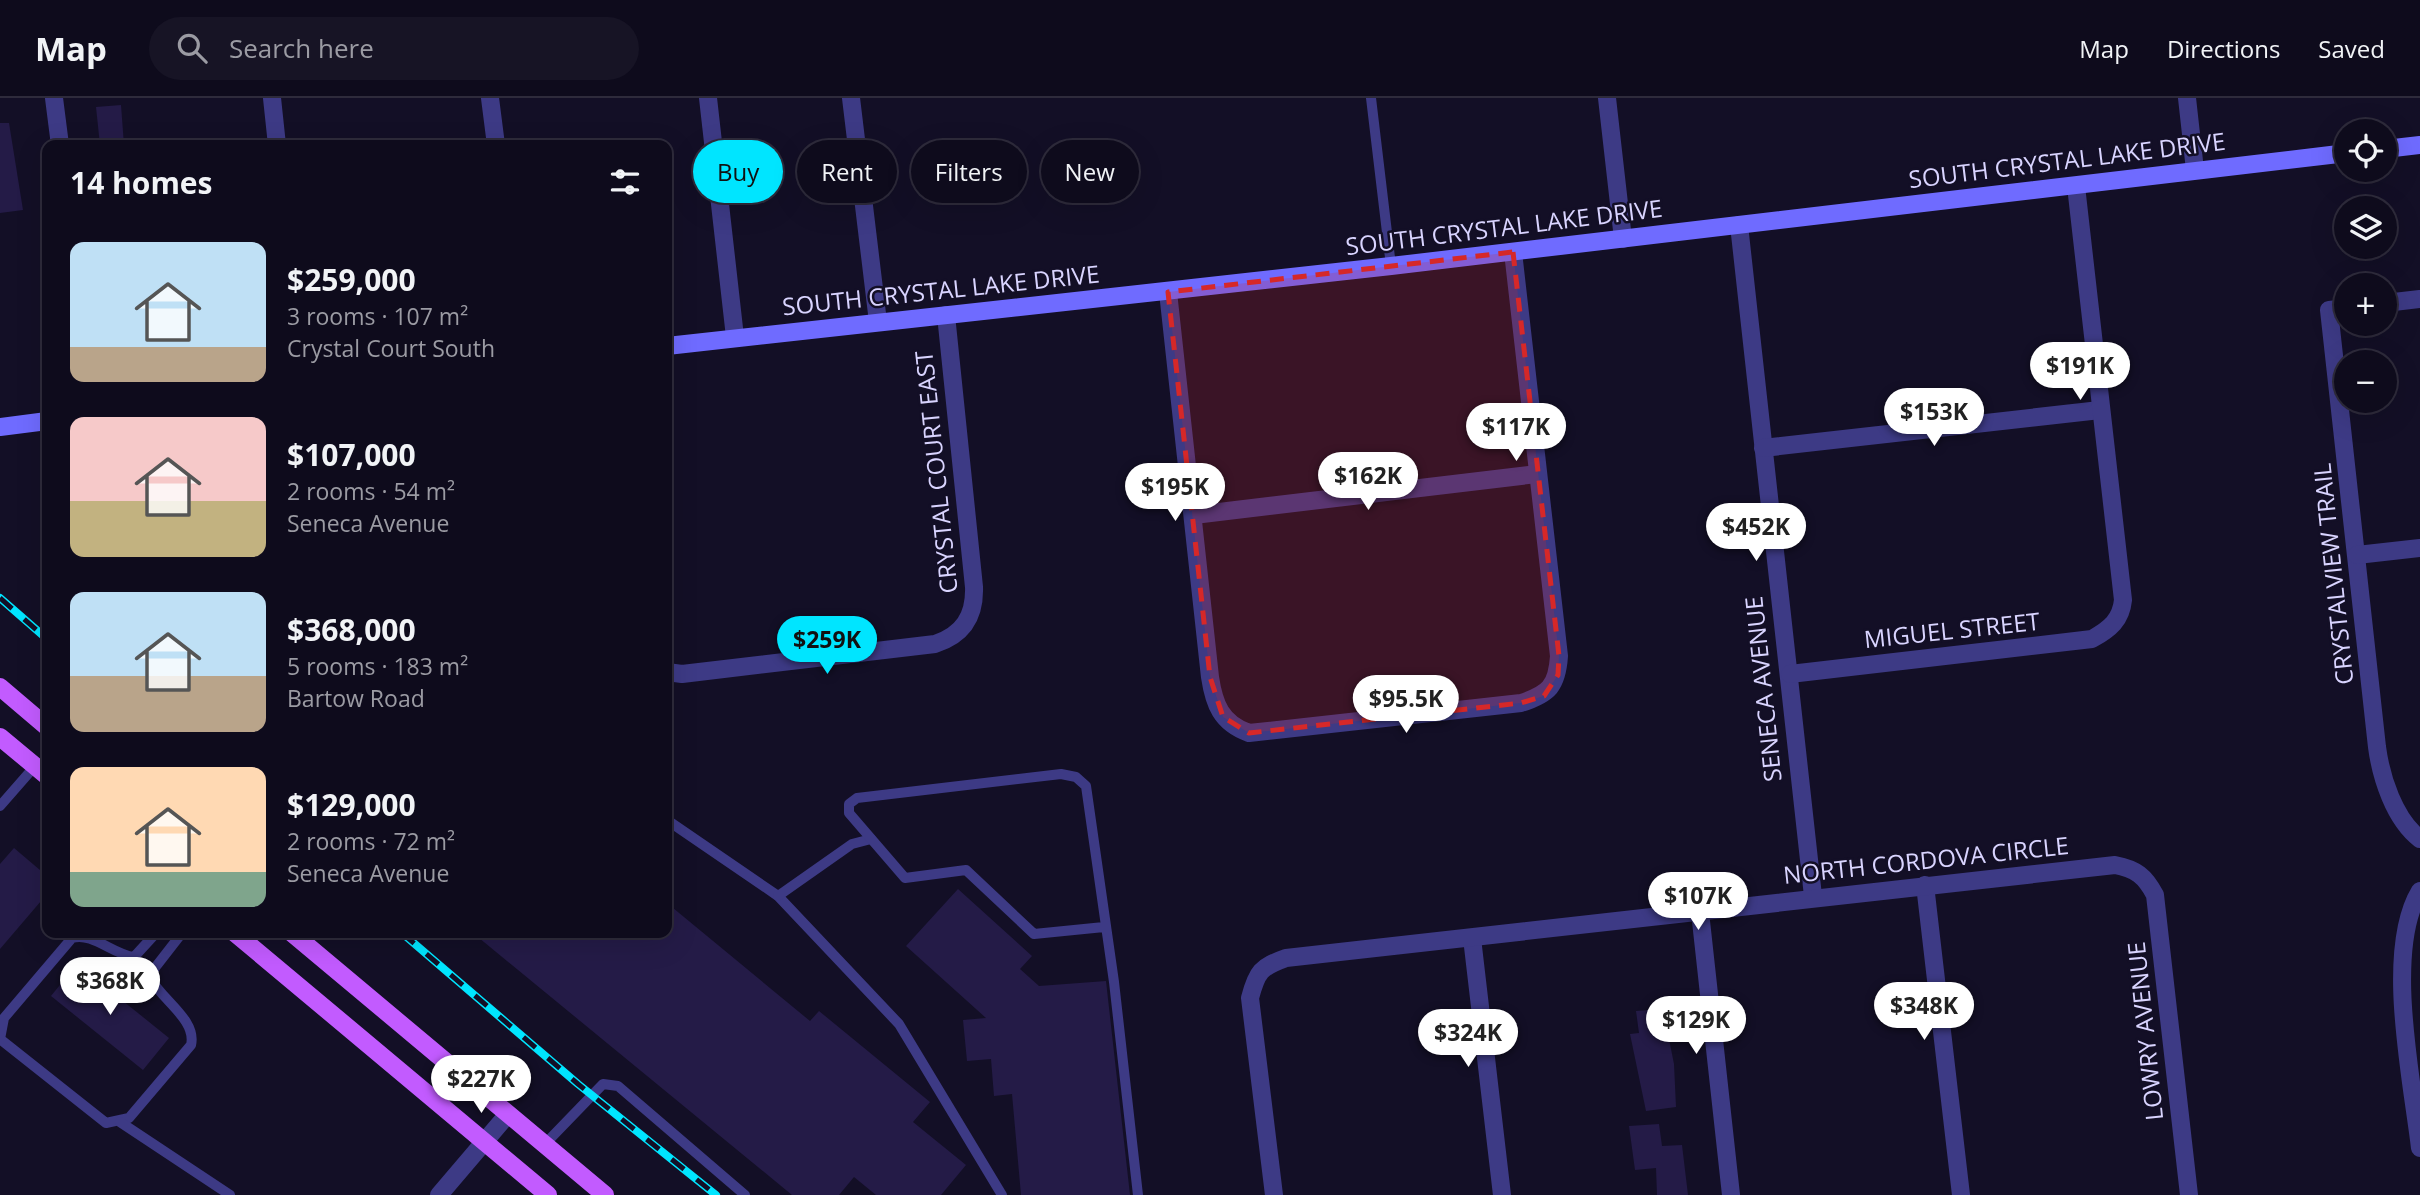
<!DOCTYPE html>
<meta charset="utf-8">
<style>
body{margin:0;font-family:"Open Sans",sans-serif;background:#171425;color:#f1f3f6;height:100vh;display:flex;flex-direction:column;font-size:26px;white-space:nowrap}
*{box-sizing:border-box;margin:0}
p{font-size:23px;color:#9b9ba3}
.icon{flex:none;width:38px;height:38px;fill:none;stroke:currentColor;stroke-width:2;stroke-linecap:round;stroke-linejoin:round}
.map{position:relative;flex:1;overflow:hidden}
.panel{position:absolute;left:42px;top:42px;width:630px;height:798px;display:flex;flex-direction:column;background:#0e0b1c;border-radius:14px;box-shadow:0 7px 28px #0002,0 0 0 2px #2e2b3b}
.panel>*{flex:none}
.hud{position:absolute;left:693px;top:42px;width:665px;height:63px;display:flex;gap:14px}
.buttons{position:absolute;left:2334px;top:21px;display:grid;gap:14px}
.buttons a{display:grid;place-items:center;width:63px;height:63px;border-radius:50%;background:#0e0b1c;box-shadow:0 7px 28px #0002,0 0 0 2px #2e2b3b;font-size:35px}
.price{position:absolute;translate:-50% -60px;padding:0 16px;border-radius:24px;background:#fff;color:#222;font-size:23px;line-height:46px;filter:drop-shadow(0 2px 4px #0008)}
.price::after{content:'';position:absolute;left:50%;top:42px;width:21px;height:16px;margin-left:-10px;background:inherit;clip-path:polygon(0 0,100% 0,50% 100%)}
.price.current{background:#00e5ff;color:#111}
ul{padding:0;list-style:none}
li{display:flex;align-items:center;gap:21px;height:175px;padding:0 28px}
li span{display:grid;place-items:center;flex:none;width:196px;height:140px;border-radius:14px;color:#555}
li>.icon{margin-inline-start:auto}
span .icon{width:84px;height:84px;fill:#fffc;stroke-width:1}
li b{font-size:30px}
h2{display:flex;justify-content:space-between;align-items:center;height:84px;padding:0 28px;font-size:30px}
.pill{padding:0 24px;border-radius:32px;background:#0e0b1c;box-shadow:0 7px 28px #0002,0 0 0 2px #2e2b3b;font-size:24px;line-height:63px}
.pill.current{background:#00e5ff;color:#111}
header{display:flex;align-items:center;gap:42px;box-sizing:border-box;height:98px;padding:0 35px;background:#0e0b1c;border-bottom:2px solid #2e2b3b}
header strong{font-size:33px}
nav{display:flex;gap:38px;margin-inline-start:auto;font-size:24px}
.search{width:490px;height:63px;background:#171425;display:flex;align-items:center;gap:18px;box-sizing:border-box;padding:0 24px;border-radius:38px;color:#9b9ba3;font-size:26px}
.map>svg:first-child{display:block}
.building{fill:#241b47}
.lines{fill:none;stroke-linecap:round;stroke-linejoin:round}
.lane{stroke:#3d3a85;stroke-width:10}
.street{stroke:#3d3a85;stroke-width:18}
.secondary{stroke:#6f6bff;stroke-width:18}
.primary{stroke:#c25bff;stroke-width:18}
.rail-casing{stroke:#00e5ff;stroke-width:8}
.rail{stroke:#130f26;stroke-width:5;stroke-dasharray:16;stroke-linecap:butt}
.marked{fill:#d62828;fill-opacity:0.2;stroke:#d62828;stroke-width:5;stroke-dasharray:14 9;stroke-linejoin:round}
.labels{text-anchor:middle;stroke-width:5;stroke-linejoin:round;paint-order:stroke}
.street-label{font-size:24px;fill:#d9d4ff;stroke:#130f26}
</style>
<header>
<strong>Map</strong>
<div class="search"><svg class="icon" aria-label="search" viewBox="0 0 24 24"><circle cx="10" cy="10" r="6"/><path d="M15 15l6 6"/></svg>Search here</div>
<nav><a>Map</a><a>Directions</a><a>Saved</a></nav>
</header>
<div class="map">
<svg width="2420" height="1097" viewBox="0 0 2420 1097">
<rect width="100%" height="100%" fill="#130f26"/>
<!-- building -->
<g class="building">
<polygon points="121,7 124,47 100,47 96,9"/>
<polygon points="0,25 9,25 23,112 0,115"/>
<polygon points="14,750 47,778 47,796 0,851 0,766"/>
<polygon points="958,791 1032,858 1020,871 1039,888 1106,883 1130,1097 1021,1097 1012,996 994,998 991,961 967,963 963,922 986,920 906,848"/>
<polygon points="667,805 810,923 819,913 930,1004 913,1024 966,1067 941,1097 876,1097 854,1079 839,1097 792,1097 473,835 667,835"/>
<polygon points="77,866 169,940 143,972 51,898"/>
<polygon points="1663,911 1674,966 1676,1009 1646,1013 1630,936 1639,935 1636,913"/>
<polygon points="1659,1026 1662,1048 1682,1047 1688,1097 1657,1097 1656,1070 1635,1072 1629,1028"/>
</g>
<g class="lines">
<!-- lane -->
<g class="lane">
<polyline points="1371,0 1391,168"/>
<polyline points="0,708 35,668"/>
<polyline points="667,722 778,798 899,926 1002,1097"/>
<polyline points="778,798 852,746 871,741"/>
<polyline points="1104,829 1034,836 966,772 905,780 849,715 849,706 857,700 1061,676 1076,679 1086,688 1114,884 1138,1097"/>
<path d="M 156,835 L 134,859 C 112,856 93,834 72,840 L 4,920 L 0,941 L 106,1025 L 129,1020 L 191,947 C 197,922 162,902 151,881 L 154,871 L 182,835"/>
<polyline points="120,1024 230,1097"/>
<polyline points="545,1046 603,986 618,988 745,1097"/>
</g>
<!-- street -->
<g class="street">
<polyline points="54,0 60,47"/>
<polyline points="272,0 277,47"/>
<polyline points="490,0 496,47"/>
<polyline points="708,0 735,239"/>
<polyline points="851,0 878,224"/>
<polyline points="1607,0 1623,141"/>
<polyline points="2187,0 2195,72"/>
<polyline points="1739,127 1813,798"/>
<path d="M 1168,194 L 1210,579 C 1214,606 1221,625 1249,635 L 1521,605 C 1549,596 1557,588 1559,558 L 1513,154"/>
<polyline points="2385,205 2420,201"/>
<path d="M 2347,210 L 2329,212 L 2377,649 C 2381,679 2394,721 2420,741"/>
<polyline points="1763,350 2100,312"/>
<polyline points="1194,417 1537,376"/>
<polyline points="2357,457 2420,450"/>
<path d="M 667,574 L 682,576 L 935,546 C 963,537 975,518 974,489 L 946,217"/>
<path d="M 1790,576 L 2092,541 C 2110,531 2121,522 2123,502 L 2076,88"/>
<polyline points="1925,787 1961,1097"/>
<path d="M 2420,793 C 2384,852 2412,981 2420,1050"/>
<polyline points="1700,814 1731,1097"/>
<polyline points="1472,840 1502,1097"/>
<polyline points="439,1097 508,1016"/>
<path d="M 1274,1097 L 1250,900 C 1257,873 1261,869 1286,860 L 2115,767 C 2136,771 2145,778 2155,797 L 2189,1097"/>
</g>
<!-- secondary -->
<g class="secondary">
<polyline points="2385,51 2420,47"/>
<polyline points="667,248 1391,168 2347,55"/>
<polyline points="0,329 47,323"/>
</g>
<!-- primary -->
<g class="primary">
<polyline points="0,589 47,629"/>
<polyline points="0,639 47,678"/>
<polyline points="235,835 548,1097"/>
<polyline points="292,835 605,1097"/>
</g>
<!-- rail casing -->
<g class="rail-casing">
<g id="rail">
<polyline points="0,500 47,541"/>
<polyline points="402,835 578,986 716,1097"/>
</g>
</g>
<!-- rail -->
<use href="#rail" class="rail"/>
</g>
<!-- marked area -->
<path class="marked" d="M 1513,154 L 1559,558 L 1558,577 L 1544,598 L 1521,605 L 1249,635 L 1223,619 L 1210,579 L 1168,194 Z"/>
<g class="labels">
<!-- street labels -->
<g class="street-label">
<text transform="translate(2067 63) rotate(-7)" y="8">SOUTH CRYSTAL LAKE DRIVE</text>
<text transform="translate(1504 130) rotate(-7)" y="8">SOUTH CRYSTAL LAKE DRIVE</text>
<text transform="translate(941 193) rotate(-6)" y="8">SOUTH CRYSTAL LAKE DRIVE</text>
<text transform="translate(937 374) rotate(-96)" y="8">CRYSTAL COURT EAST</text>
<text transform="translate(2334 476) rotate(-96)" y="8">CRYSTALVIEW TRAIL</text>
<text transform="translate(1952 533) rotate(-6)" y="8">MIGUEL STREET</text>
<text transform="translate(1764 591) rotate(-96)" y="8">SENECA AVENUE</text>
<text transform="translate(1926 763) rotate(-6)" y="8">NORTH CORDOVA CIRCLE</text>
<text transform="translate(2146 933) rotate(-96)" y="8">LOWRY AVENUE</text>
</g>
</g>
</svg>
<div class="buttons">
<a><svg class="icon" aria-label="locate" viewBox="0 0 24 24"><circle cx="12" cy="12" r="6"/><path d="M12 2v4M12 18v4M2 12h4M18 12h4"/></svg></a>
<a><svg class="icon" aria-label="layers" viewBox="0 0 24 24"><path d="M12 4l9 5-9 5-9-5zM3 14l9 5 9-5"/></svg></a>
<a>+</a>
<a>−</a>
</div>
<b class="price" style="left:2080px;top:304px">$191K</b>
<b class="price" style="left:1934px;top:350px">$153K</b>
<b class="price" style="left:1516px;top:365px">$117K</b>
<b class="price" style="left:1368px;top:414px">$162K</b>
<b class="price" style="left:1175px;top:425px">$195K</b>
<b class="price" style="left:1756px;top:465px">$452K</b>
<b class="price current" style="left:827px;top:578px">$259K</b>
<b class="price" style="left:1406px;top:637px">$95.5K</b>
<b class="price" style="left:1698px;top:834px">$107K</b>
<b class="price" style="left:110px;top:919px">$368K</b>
<b class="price" style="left:1924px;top:944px">$348K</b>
<b class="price" style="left:1696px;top:958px">$129K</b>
<b class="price" style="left:1468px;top:971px">$324K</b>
<b class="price" style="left:481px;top:1017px">$227K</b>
<div class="hud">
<a class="pill current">Buy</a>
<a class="pill">Rent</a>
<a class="pill">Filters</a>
<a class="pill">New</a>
</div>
<section class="panel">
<h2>14 homes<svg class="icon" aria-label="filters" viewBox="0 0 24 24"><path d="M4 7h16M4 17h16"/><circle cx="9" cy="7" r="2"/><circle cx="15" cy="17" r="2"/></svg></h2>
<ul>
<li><span style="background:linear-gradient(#bfe0f5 75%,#b9a48a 0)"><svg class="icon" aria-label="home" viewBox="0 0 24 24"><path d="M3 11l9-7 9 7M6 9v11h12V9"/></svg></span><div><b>$259,000</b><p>3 rooms · 107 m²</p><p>Crystal Court South</p></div></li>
<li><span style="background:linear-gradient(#f6c9c9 60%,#c2b280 0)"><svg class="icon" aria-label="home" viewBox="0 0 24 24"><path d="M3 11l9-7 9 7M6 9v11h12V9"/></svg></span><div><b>$107,000</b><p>2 rooms · 54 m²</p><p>Seneca Avenue</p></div></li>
<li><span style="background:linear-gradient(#bfe0f5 60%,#b9a48a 0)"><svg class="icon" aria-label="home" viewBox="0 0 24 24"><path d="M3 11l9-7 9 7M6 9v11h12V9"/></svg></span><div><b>$368,000</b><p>5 rooms · 183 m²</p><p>Bartow Road</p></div></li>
<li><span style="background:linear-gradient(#ffd9b3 75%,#7fa58c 0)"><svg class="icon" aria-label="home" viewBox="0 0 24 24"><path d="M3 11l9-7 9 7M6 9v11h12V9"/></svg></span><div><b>$129,000</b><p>2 rooms · 72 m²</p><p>Seneca Avenue</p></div></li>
</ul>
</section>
</div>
